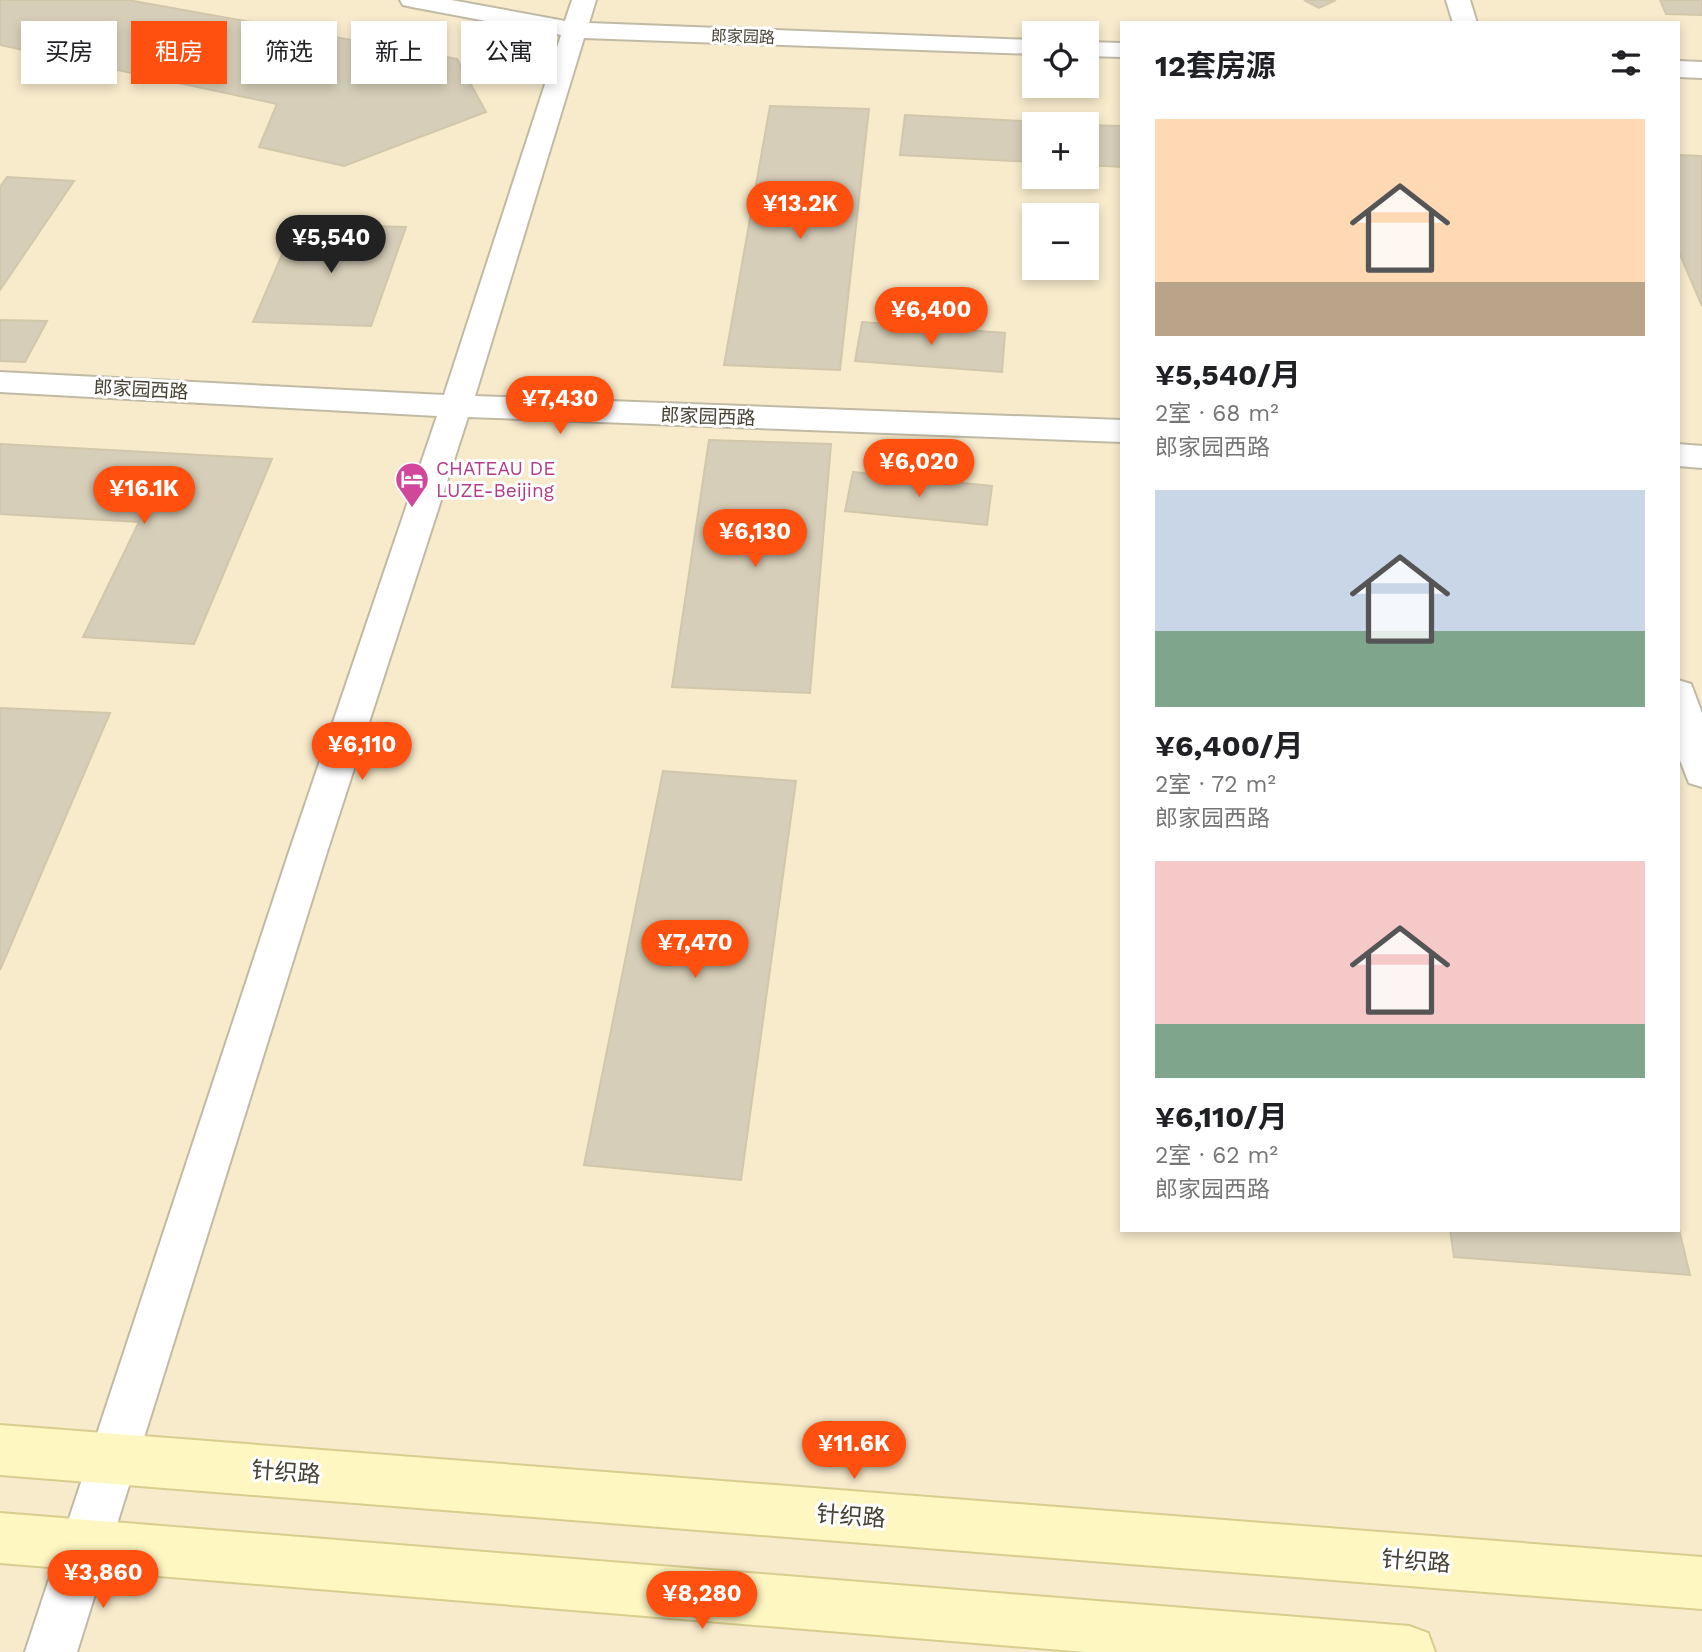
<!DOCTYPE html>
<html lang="zh">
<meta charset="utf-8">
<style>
body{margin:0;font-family:"Work Sans","Noto Sans SC",sans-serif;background:#f6f6f6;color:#202124;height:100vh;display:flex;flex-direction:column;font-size:26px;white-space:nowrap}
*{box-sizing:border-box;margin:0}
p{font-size:23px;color:#757577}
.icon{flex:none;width:38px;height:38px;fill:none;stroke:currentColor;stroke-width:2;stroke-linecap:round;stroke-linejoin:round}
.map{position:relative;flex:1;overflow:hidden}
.sheet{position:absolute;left:1120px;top:21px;width:560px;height:1211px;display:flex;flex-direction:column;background:#fff;border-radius:0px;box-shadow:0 4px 10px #0003}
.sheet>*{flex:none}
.guide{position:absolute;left:21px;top:21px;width:665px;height:63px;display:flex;gap:14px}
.buttons{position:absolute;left:1022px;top:21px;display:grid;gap:14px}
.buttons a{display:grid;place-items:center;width:77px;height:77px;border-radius:0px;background:#fff;box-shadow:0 4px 10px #0003;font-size:35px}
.price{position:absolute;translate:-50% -60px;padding:0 16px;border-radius:24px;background:#ff500f;color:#fff;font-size:23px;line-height:46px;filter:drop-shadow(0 2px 4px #0008)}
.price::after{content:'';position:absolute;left:50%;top:42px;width:21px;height:16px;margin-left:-10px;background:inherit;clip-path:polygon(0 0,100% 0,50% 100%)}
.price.on{background:#222;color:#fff}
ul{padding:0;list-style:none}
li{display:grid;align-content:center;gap:14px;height:371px;padding:0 35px}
li span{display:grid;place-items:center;height:217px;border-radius:0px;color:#555}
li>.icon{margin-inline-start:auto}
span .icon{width:126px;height:126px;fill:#fffc;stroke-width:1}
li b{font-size:30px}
h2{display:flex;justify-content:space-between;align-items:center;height:84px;padding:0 35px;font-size:30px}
.chip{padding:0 24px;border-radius:0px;background:#fff;box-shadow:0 4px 10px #0003;font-size:24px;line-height:63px}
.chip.on{background:#ff500f;color:#fff}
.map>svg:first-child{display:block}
.commercial{fill:#f8ebcc;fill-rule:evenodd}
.building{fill:#d6ceb8;stroke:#d2c7ab;stroke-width:2}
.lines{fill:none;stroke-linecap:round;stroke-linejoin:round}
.tertiary-casing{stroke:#c0baa5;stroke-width:4}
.secondary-casing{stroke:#d8cd8f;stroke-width:4}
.tertiary{fill:#fff;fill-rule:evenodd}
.secondary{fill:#fff7c2;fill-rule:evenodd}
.labels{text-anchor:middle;stroke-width:6;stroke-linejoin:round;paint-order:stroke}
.far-street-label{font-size:16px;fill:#464133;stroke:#fff}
.street-label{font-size:19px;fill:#464133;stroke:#fff}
.hotel-label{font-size:19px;fill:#b23c85;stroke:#fff;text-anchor:start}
.near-street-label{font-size:23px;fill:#464133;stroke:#fff}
</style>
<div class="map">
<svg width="1702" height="1652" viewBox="0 0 1702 1652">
<rect width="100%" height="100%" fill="#f4f1e4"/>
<!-- commercial -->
<path class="commercial" d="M 0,0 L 1702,0 L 1702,1652 L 0,1652 ZM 1122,23 L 1678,23 L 1678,1230 L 1122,1230 ZM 1034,33 L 1087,33 L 1087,86 L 1034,86 ZM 1034,124 L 1087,124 L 1087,177 L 1034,177 ZM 1034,215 L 1087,215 L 1087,268 L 1034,268 Z"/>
<!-- building -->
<g class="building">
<polygon points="0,0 128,0 457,59 486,112 344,166 259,147 277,104 0,45"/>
<polygon points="1304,0 1336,0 1319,8"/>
<polygon points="1660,0 1702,0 1702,15 1666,14"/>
<polygon points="770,106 869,109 840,370 724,365"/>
<polygon points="905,115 1081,124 1034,124 1034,162 900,155"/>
<polygon points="1087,125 1122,126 1122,167 1087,165"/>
<polygon points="1678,155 1702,156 1702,306 1678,250"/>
<polygon points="7,177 74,181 0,290 0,187"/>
<polygon points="295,224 406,227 371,326 253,322"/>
<polygon points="0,320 47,321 25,362 0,361"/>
<polygon points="862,322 1005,333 1002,372 855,361"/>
<polygon points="709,440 831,444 810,693 672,687"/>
<polygon points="0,444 272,459 194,644 83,637 139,522 0,514"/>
<polygon points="853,472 992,486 987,525 845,511"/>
<polygon points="0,708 110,713 0,970"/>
<polygon points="663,771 796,781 741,1180 584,1165"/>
<polygon points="1678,1225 1690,1275 1454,1257 1450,1230 1678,1230"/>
</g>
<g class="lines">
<!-- tertiary casing -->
<g class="tertiary-casing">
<g id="tertiary">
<polygon points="400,0 451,0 565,21 572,0 596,0 589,23 1034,40 1034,54 584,38 475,396 1122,420 1122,442 468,417 327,852 77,1652 25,1652 289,852 437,416 0,392 0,372 444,395 561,35 412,7 403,5"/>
<polygon points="1446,0 1470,0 1477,23 1453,23"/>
<polygon points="1087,42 1122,43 1122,57 1087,56"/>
<polygon points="1678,61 1702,62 1702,78 1678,77"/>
<polygon points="1678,444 1702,446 1702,468 1678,466"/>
<polygon points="1678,680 1691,684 1702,713 1702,787 1689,783 1678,755"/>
</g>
</g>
<!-- secondary casing -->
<g class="secondary-casing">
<g id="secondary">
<polygon points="0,1425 1702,1557 1702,1609 0,1475"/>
<polygon points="0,1513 1409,1626 1428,1633 1435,1652 1085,1652 0,1563"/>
</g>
</g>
<!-- tertiary -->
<use href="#tertiary" class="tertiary"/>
<!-- secondary -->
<use href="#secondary" class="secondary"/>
</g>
<!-- icons -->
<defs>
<g id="hotel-pin" transform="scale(1.75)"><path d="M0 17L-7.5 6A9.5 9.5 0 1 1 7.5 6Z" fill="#d1479c" stroke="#fff"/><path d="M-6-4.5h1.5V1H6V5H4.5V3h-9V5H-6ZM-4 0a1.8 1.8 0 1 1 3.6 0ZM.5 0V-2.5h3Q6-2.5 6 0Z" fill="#fff"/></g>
</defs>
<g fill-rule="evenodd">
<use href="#hotel-pin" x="412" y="479"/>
</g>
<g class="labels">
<!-- far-street labels -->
<g class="far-street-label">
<text transform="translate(743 36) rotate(2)" y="6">郎家园路</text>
</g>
<!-- street labels -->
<g class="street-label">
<text transform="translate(141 389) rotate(3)" y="7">郎家园西路</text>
<text transform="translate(708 416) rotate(2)" y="7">郎家园西路</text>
</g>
<!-- hotel labels -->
<g class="hotel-label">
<text x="436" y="475">CHATEAU DE<tspan x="436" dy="22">LUZE-Beijing</tspan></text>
</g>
<!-- near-street labels -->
<g class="near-street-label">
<text transform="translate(286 1472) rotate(4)" y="8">针织路</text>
<text transform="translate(851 1516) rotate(4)" y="8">针织路</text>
<text transform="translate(1416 1561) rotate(4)" y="8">针织路</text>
</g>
</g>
</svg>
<div class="buttons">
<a><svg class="icon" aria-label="locate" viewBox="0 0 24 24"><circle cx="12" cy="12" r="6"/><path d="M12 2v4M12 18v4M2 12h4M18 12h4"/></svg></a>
<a>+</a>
<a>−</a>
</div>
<b class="price" style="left:800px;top:241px">¥13.2K</b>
<b class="price on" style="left:331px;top:275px">¥5,540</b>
<b class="price" style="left:931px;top:347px">¥6,400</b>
<b class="price" style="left:560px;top:436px">¥7,430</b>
<b class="price" style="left:919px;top:499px">¥6,020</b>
<b class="price" style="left:144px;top:526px">¥16.1K</b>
<b class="price" style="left:755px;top:569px">¥6,130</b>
<b class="price" style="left:362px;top:782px">¥6,110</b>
<b class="price" style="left:695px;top:980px">¥7,470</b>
<b class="price" style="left:854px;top:1481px">¥11.6K</b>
<b class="price" style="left:103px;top:1610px">¥3,860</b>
<b class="price" style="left:702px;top:1631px">¥8,280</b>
<div class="guide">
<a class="chip">买房</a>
<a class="chip on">租房</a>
<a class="chip">筛选</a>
<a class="chip">新上</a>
<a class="chip">公寓</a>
</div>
<section class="sheet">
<h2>12套房源<svg class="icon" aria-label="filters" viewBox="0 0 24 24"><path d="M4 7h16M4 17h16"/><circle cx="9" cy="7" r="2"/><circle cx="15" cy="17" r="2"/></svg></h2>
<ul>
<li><span style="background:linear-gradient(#ffd9b3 75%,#b9a48a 0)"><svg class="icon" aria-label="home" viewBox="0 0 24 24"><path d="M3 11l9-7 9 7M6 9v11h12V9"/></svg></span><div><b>¥5,540/月</b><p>2室 · 68 m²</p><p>郎家园西路</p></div></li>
<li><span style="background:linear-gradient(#c9d6e8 65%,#7fa58c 0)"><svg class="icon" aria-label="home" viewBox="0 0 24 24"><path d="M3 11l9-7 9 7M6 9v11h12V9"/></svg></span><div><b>¥6,400/月</b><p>2室 · 72 m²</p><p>郎家园西路</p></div></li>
<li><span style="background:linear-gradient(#f6c9c9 75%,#7fa58c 0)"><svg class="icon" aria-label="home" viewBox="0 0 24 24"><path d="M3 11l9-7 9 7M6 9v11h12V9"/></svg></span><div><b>¥6,110/月</b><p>2室 · 62 m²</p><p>郎家园西路</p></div></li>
</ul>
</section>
</div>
